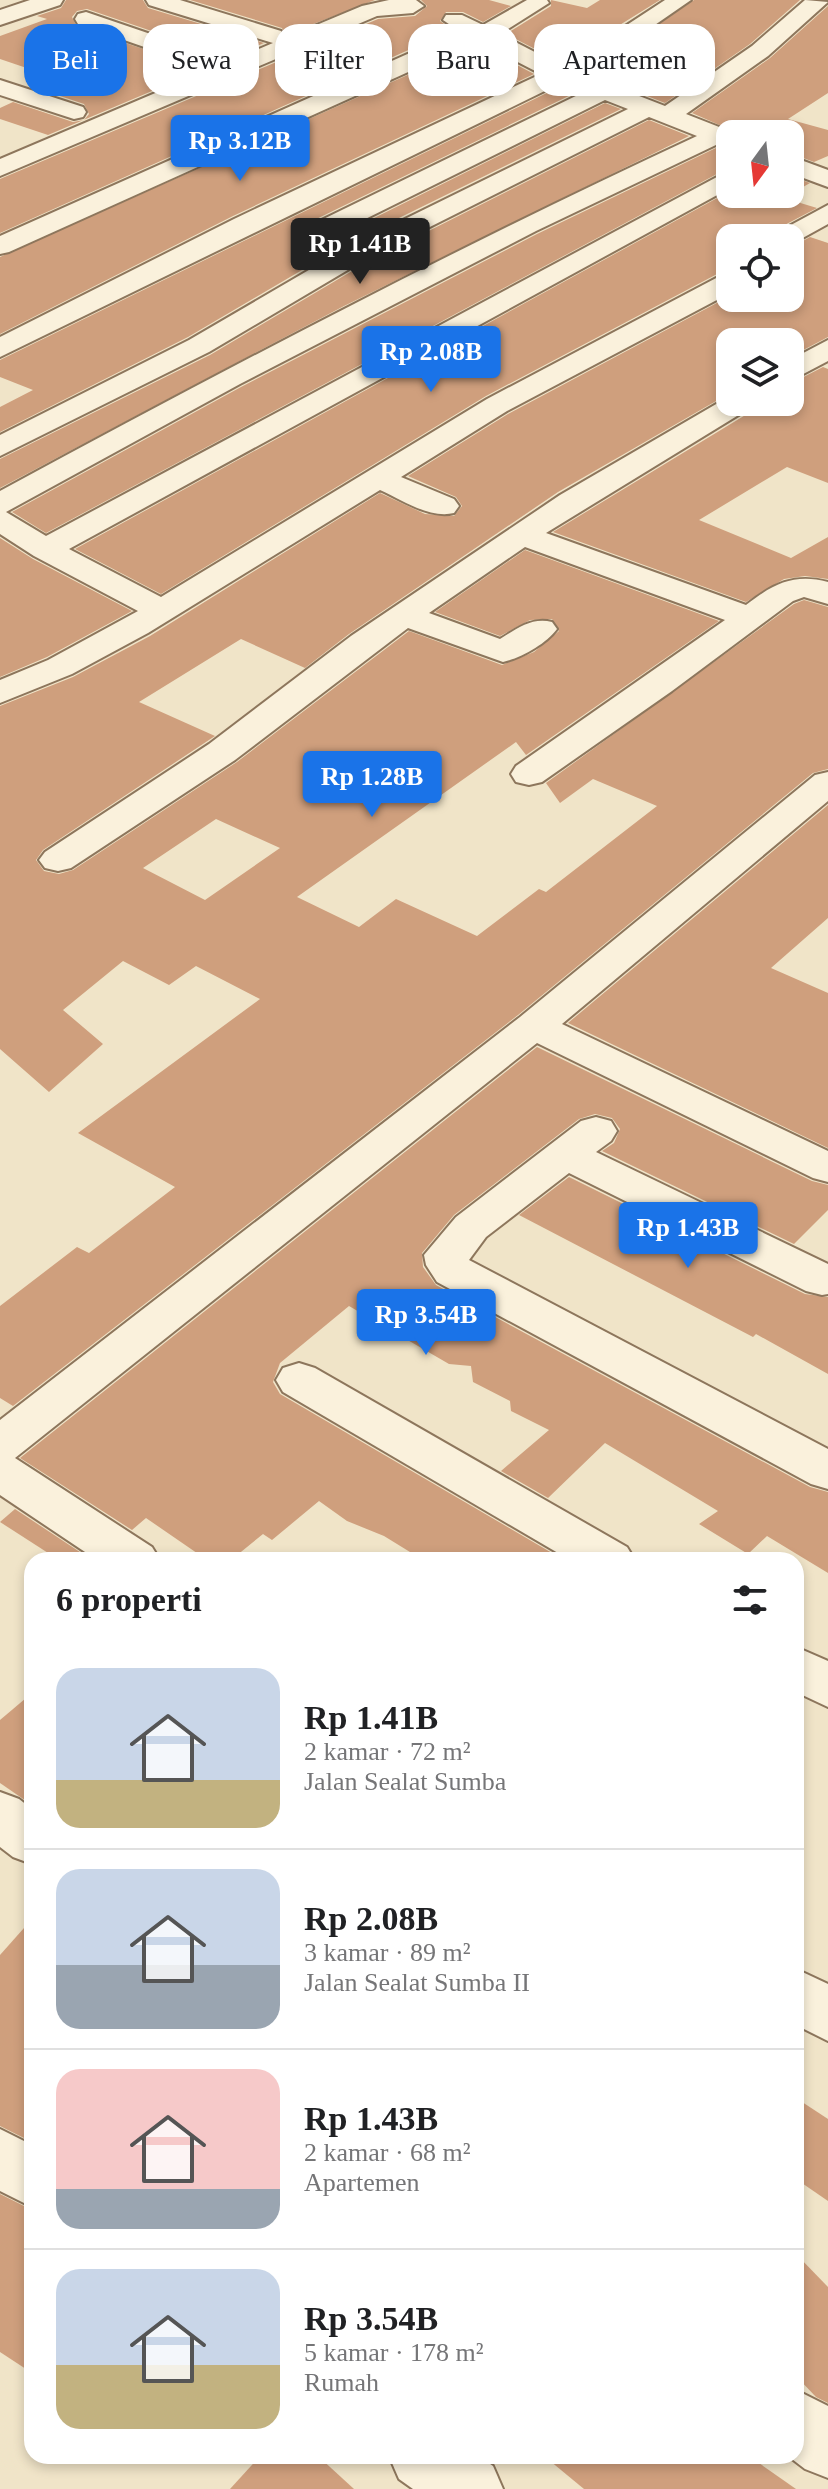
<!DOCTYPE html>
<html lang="id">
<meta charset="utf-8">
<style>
body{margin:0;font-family:"Times New Roman",serif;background:#f6f6f6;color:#202124;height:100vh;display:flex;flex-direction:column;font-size:30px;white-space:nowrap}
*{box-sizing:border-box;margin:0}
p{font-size:26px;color:#757577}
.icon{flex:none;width:44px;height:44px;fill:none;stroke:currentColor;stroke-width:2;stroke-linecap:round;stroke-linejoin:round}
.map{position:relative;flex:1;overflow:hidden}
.drawer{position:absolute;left:24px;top:1552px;width:780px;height:912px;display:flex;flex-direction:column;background:#fff;border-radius:24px;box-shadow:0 4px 12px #0003}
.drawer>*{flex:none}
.banner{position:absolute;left:24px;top:24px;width:780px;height:72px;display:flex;gap:16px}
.needle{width:52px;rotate:195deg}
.controls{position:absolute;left:716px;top:120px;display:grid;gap:16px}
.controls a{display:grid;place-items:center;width:88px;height:88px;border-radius:16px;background:#fff;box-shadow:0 4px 12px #0003;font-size:40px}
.price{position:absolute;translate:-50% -68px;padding:0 18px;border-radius:8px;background:#1a73e8;color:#fff;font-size:26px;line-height:52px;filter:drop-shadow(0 2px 4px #0008)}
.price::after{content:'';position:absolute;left:50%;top:48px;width:24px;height:18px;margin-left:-12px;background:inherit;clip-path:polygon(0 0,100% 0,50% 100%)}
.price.current{background:#222;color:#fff}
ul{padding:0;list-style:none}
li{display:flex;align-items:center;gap:24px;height:200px;padding:0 32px}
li+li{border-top:2px solid #e0e0e0}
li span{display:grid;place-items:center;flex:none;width:224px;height:160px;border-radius:24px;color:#555}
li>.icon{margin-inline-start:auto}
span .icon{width:96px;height:96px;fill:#fffc;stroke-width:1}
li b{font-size:34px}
h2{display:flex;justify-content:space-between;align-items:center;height:96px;padding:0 32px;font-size:34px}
.chip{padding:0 28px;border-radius:24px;background:#fff;box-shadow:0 4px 12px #0003;font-size:28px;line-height:72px}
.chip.current{background:#1a73e8;color:#fff}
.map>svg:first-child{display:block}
.building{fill:#cf9f7d;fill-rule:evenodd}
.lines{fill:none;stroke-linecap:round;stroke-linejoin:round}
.minor-casing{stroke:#8d765c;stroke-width:4}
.minor{fill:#faf1dc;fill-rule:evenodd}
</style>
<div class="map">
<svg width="828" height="2489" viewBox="0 0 828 2489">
<rect width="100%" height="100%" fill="#f0e4c8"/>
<!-- building -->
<g class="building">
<polygon points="66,0 143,0 148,8 264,43 222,61 216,53 87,9 77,11 72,17 77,27 204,69 48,135 0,119 0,108 13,102 73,122 84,120 89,114 84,104 42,90 65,81 0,59 0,36 47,19 37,16 61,8"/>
<polygon points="190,0 375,0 285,35 282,28"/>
<polygon points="421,0 489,0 511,6 483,22 463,12 446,12 440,21 453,30 0,233 0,179 378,19 415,16 427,6"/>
<polygon points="551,0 587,8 600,0 660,0 560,62 506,34 551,6"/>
<polygon points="694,0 800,0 750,44 665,103 588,73"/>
<polygon points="828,6 828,93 788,119 828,130 828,156 814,162 790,153 790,134 740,134 692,113 770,58"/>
<polygon points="477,44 534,74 233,216 0,334 0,257"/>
<polygon points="561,86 577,92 302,226 296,237 303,244 322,244 605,103 621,109 348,243 188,337 0,432 0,407 33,390 0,377 0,360"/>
<polygon points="649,120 689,136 344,306 0,488 0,459 210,355 369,261"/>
<polygon points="718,147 730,150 730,167 46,533 12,512 241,387 537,234"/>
<polygon points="790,176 810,183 784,198 817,208 777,229 771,238 730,238 730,271 719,273 486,396 161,594 75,549 730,191 730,194 790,194"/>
<path d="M 810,237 L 828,243 L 828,337 L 790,357 L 790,342 L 730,342 L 730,393 L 558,492 L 349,634 L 305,668 L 241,639 L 139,702 L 215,736 L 43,850 L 36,860 L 44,871 L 59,874 L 73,870 L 237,762 L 409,631 L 502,665 L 534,652 L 559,631 L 552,619 L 530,620 L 500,636 L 435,612 L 525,550 L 719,621 L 526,755 L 516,742 L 297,897 L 359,927 L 396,899 L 477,936 L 539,889 L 546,892 L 657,806 L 593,779 L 560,803 L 546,783 L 794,604 L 804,600 L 828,607 L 828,769 L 813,773 L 518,1015 L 13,1406 L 0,1398 L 0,1306 L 77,1247 L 89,1253 L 175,1187 L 78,1133 L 260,999 L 196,966 L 169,985 L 123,961 L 63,1010 L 103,1044 L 49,1092 L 0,1049 L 0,706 L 73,677 L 150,636 L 380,493 L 425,514 L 454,516 L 462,506 L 456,497 L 408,476 L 508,414 L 730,296 L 790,298 L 790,248 ZM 216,819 L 280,848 L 205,900 L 143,868 Z"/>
<polygon points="823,367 828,369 828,483 787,467 699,520 791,558 828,537 828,579 805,576 784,579 746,602 553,532 752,411 758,402 790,402 790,384"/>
<polygon points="0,538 33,559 132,611 47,657 0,677"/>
<polygon points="828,805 828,918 771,968 828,993 828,1148 568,1023"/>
<polygon points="537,1047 812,1181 828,1185 828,1210 794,1244 602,1151 614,1143 620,1129 612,1118 595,1114 579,1119 454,1215 422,1253 423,1267 436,1285 810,1487 828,1492 828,1573 767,1536 748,1554 699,1524 718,1511 605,1443 548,1498 501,1471 549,1430 511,1411 510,1401 473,1382 471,1366 449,1364 349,1306 280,1363 273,1382 280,1394 564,1560 423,1560 384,1536 347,1521 319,1501 272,1540 263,1534 231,1560 207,1560 146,1518 132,1530 20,1458"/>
<polygon points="569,1177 805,1294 828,1297 828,1374 756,1334 753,1337 519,1215"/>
<polygon points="15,1509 92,1560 59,1560 0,1522"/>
<polygon points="32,1693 32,1805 0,1783 0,1720"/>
<polygon points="32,1919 32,2142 0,2126 0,1955"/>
<polygon points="796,2098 828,2119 828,2201 796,2179"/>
<polygon points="0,2194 32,2210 32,2373 0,2352"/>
<polygon points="796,2254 828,2287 828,2403 816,2397 796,2376"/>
<polygon points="260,2456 318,2456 354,2489 230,2489"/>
<polygon points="544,2456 749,2456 796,2489 584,2489"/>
</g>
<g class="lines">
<!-- minor casing -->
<g class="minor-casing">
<g id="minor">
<polygon points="30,0 63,0 60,5 0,25 0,10"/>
<polygon points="146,0 180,0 281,31 283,39 362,6 389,0 416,0 424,6 413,13 377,16 0,176 0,159 273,43 149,5"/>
<path d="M 527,0 L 547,0 L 549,3 L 500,34 L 560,65 L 581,55 L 665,0 L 691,0 L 597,65 L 580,73 L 665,106 L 752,46 L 805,0 L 828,2 L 768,56 L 686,114 L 737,134 L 730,134 L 730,147 L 718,144 L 536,231 L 240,384 L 6,512 L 46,536 L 730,170 L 730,188 L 69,549 L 161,597 L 487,399 L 720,276 L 730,274 L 730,293 L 507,411 L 401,477 L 454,499 L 459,506 L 454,513 C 430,519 402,500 380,490 L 148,633 L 72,674 L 0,703 L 0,680 L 48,660 L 138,611 L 34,556 L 0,534 L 0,491 C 229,367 460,246 697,136 L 649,117 L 368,258 L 209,352 L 0,456 L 0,435 L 189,340 L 350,246 L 628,109 L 605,100 L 321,241 L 303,241 L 299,235 L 303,229 L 584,92 L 561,83 L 0,357 L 0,337 L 234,219 L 541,74 L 477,41 L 9,252 L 0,254 L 0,236 L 459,31 L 443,20 L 446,15 L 462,15 L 483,25 Z"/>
<polygon points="86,12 215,56 219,61 215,66 199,66 78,24 75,19 78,14"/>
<polygon points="0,80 83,107 86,112 83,117 74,119 0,95"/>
<polygon points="790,156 828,170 828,187 790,173"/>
<polygon points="828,205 828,224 790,245 790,238 774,238 778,232"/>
<polygon points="828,340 828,361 790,381 790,360"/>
<path d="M 730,396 L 730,402 L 755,402 L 750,408 L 546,533 L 746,605 C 773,584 794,573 828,582 L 828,604 L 804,597 L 793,601 L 672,691 L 542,782 L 529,785 L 516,782 L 511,774 L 516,766 L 725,620 L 525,547 L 429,613 L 500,639 C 517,629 531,617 552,622 L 557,629 C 546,644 521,658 503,662 L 408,628 L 235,760 L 71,868 L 58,871 L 45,868 L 39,860 L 45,852 L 209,744 L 351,636 L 560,495 Z"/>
<polygon points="828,772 828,801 562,1024 828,1151 828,1182 813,1178 537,1043 15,1458 152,1547 160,1560 97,1560 0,1495 0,1420 520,1017 815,775"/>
<polygon points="596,1117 611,1121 617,1131 611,1141 596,1152 828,1264 828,1294 822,1295 806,1291 569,1173 486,1237 469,1260 828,1449 828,1489 811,1484 437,1282 426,1265 424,1255 456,1217 581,1121"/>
<polygon points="299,1363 315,1368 627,1547 635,1560 570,1560 283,1392 276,1380 283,1368"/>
<polygon points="796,1647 828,1661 828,1707 796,1692"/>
<polygon points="0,1792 19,1799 32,1809 32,1864 13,1857 0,1847"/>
<polygon points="796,1969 828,1984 828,2041 796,2025"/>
<polygon points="0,2129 32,2145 32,2207 0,2191"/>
<polygon points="796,2390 828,2406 828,2478 805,2469 788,2456 796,2456"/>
<polygon points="389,2456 479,2456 493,2466 503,2489 413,2489 399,2479"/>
</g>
</g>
<!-- minor -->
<use href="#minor" class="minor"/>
</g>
</svg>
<div class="controls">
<a><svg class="needle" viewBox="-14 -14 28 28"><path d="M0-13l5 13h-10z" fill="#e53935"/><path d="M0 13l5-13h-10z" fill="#757577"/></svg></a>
<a><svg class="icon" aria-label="locate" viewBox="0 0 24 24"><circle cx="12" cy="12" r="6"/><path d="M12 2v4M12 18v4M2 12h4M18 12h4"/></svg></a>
<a><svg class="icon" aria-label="layers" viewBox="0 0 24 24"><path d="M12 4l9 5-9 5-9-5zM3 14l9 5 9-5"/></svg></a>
</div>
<b class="price" style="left:240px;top:183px">Rp 3.12B</b>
<b class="price current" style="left:360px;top:286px">Rp 1.41B</b>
<b class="price" style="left:431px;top:394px">Rp 2.08B</b>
<b class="price" style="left:372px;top:819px">Rp 1.28B</b>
<b class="price" style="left:688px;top:1270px">Rp 1.43B</b>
<b class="price" style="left:426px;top:1357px">Rp 3.54B</b>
<div class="banner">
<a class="chip current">Beli</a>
<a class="chip">Sewa</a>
<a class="chip">Filter</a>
<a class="chip">Baru</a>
<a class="chip">Apartemen</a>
</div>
<section class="drawer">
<h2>6 properti<svg class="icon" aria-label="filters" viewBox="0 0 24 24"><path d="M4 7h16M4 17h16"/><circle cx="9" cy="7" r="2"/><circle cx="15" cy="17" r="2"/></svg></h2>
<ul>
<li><span style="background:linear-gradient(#c9d6e8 70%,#c2b280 0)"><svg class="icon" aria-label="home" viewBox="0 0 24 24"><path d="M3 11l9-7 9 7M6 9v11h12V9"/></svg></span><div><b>Rp 1.41B</b><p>2 kamar · 72 m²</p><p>Jalan Sealat Sumba</p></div></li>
<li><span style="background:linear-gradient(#c9d6e8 60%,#9aa5b1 0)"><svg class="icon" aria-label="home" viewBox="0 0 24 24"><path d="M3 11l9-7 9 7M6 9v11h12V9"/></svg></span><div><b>Rp 2.08B</b><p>3 kamar · 89 m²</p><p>Jalan Sealat Sumba II</p></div></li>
<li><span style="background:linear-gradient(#f6c9c9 75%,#9aa5b1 0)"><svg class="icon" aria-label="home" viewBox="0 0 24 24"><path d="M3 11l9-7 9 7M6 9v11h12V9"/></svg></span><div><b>Rp 1.43B</b><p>2 kamar · 68 m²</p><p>Apartemen</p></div></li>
<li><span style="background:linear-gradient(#c9d6e8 60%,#c2b280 0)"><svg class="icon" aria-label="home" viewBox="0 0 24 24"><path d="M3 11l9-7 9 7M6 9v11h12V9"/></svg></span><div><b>Rp 3.54B</b><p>5 kamar · 178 m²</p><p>Rumah</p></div></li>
</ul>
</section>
</div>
